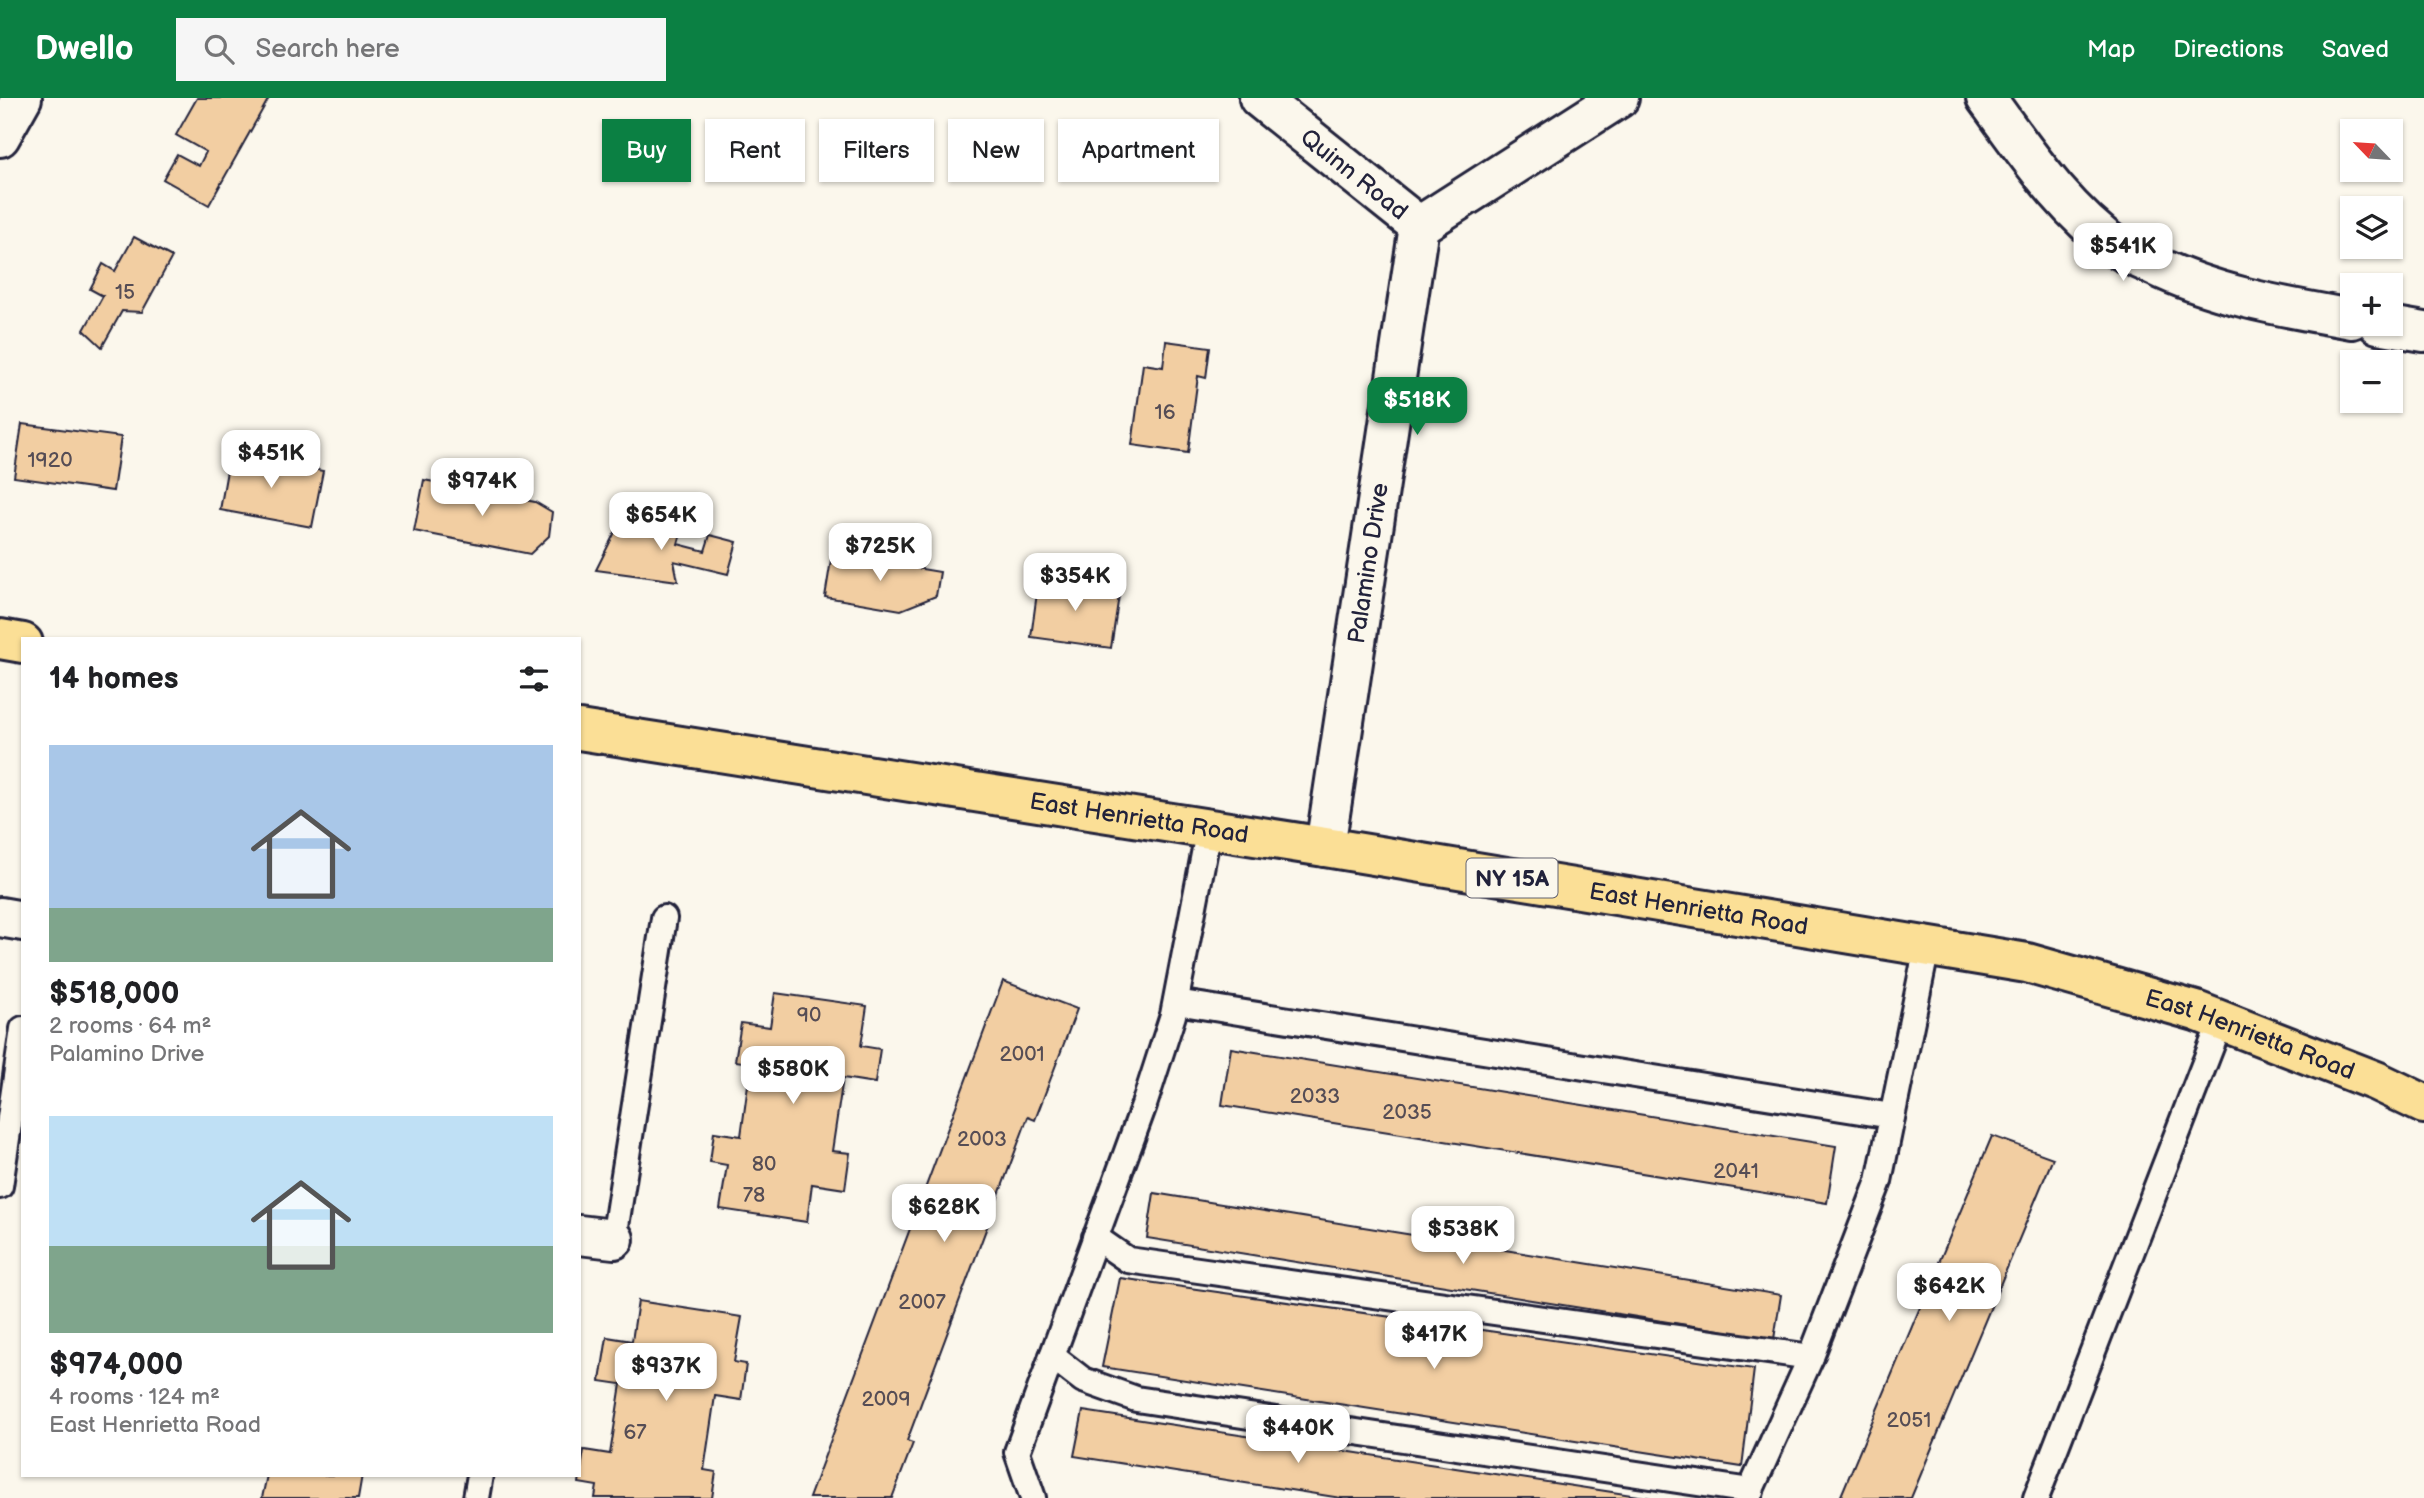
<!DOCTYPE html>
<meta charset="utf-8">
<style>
body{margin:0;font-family:"Balsamiq Sans",sans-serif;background:#f6f6f6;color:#202124;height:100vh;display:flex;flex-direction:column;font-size:26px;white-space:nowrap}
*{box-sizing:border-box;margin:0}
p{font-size:23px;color:#757577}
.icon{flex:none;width:38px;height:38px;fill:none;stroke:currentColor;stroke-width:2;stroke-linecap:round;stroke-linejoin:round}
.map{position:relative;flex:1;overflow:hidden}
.drawer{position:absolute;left:21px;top:539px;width:560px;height:840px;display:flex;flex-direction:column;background:#fff;border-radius:0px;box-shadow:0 2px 5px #0004}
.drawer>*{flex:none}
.top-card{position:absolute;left:602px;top:21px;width:665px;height:63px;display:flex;gap:14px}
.needle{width:46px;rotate:295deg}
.controls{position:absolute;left:2340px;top:21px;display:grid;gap:14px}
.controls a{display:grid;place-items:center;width:63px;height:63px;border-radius:0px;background:#fff;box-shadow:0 2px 5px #0004;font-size:35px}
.price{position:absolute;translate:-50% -60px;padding:0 16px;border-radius:14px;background:#fff;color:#222;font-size:23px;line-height:46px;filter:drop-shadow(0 2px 4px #0008)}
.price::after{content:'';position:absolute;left:50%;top:42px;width:21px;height:16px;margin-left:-10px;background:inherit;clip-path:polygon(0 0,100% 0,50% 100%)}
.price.selected{background:#0b8043;color:#fff}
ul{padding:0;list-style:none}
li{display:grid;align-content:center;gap:14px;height:371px;padding:0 28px}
li span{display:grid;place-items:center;height:217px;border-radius:0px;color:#555}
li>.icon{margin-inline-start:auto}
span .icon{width:126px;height:126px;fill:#fffc;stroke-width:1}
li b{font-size:30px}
h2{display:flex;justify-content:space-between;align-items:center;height:84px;padding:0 28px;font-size:30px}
.tag{padding:0 24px;border-radius:0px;background:#fff;box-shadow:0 2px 5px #0004;font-size:24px;line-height:63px}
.tag.selected{background:#0b8043;color:#fff}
header{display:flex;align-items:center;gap:42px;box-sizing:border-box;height:98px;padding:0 35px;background:#0b8043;color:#fff}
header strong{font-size:33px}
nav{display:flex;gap:38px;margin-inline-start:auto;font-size:24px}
.search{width:490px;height:63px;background:#f6f6f6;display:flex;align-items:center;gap:18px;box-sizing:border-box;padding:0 24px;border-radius:0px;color:#757577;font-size:26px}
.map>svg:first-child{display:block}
.building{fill:#f2cea2;stroke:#22223b;stroke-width:2}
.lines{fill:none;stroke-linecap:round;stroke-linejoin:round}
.lane-casing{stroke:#22223b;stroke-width:30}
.street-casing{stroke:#22223b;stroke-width:44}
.secondary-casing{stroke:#22223b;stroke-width:44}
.primary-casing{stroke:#22223b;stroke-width:44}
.lane{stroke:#fbf7ec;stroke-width:24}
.street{stroke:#fbf7ec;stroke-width:38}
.secondary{stroke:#fbf7ec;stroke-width:38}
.primary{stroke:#fbdf96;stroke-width:38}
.labels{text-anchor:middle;stroke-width:5;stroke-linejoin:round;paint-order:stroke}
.number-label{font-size:21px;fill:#564d55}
.shield{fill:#fbf7ec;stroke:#636270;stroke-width:2}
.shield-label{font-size:23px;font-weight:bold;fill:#22223b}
.street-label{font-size:24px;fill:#22223b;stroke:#fbf7ec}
</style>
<header>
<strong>Dwello</strong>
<div class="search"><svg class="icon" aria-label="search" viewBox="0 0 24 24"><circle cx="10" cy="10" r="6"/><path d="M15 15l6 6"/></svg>Search here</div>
<nav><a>Map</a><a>Directions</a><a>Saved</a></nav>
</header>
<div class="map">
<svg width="2424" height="1400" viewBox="0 0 2424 1400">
<rect width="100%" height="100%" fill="#fbf7ec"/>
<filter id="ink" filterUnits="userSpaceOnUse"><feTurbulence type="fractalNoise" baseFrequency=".0143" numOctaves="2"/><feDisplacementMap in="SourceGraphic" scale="14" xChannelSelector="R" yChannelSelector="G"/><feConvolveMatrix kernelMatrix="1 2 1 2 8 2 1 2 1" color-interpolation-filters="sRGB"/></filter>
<g filter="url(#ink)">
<!-- building -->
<g class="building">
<polygon points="197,0 269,0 209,107 163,81 177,56 199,68 206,54 176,37"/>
<polygon points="134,139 172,159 142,214 122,213 102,249 84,232 103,198 90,191 103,166 115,173"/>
<polygon points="1166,243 1210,249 1206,280 1198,278 1188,355 1132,347 1143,266 1163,269"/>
<polygon points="22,326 121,339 113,393 14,379"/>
<polygon points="230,356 323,373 312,429 220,412"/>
<polygon points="424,382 535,404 552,414 549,438 530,456 414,433"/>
<polygon points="644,422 682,432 678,446 705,453 710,437 737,444 728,476 674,463 678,483 596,472 618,428"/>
<polygon points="832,456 940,474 936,498 901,512 825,499"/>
<polygon points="1039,480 1120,491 1111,550 1031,539"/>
<polygon points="1003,883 1077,911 1035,1022 1028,1019 907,1343 913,1345 892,1400 809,1400"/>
<polygon points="775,895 867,908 861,948 880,951 875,985 843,980 832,1053 850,1055 845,1091 812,1086 807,1124 720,1111 727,1067 710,1064 714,1034 741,1038 751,965 735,963 741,925 770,929"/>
<polygon points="1231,950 1836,1048 1827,1105 1222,1007"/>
<polygon points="1992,1038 2053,1060 1911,1400 1840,1400"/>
<polygon points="1154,1095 1781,1197 1774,1241 1147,1140"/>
<polygon points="1120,1180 1754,1271 1742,1369 1102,1269"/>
<polygon points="638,1203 742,1219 734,1264 746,1266 741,1302 715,1298 704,1372 716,1374 712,1400 595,1400 597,1388 579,1385 584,1352 610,1356 621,1286 600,1283 607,1239 632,1243"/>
<polygon points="1083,1313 1651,1400 1341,1400 1074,1358"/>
<polygon points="267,1377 362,1377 358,1400 262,1400"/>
</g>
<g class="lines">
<!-- lane casing -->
<g class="lane-casing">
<g id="lane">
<polyline points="1176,904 1892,1018"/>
<polyline points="0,1088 23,931"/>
<polyline points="1095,1139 1128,1162 1811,1259"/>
<polyline points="614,1141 664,820"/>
<polyline points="1052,1258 1083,1282 1136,1301 1751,1393"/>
<polyline points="476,1400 480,1377"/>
<polyline points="1033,1400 1017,1354 1144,1007 1173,917 1209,730"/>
<polyline points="1747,1400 1811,1259 1879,1083 1927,849"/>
<polyline points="2036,1400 2221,923"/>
</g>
</g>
<!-- street casing -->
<g class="street-casing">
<g id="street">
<path id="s1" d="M 1259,0 L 1419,128"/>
<path d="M 1986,0 C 2025,53 2064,113 2119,151 C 2129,157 2142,162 2153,167 C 2216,198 2284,209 2352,221"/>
<polyline points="2378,226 2424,234"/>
<path id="s2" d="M 1325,749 L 1419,128 L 1619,0"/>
<polyline points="0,819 23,823"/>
<polyline points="579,1137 614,1141"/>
</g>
</g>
<!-- secondary casing -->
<g class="secondary-casing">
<polyline id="secondary" points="0,39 22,0"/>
</g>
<!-- primary casing -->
<g class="primary-casing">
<g id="primary">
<polyline points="0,541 23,545"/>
<path id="s3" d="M 579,632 L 1325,749 L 2027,865 L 2196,913 L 2376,983 L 2424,1006"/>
</g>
</g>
<!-- lane -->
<use href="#lane" class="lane"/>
<!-- street -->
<use href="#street" class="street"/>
<!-- secondary -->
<use href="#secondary" class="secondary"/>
<!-- primary -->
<use href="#primary" class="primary"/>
</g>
</g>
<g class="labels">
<!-- number labels -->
<g class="number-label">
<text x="125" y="201">15</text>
<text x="1165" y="321">16</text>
<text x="50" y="369">1920</text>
<text x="809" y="924">90</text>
<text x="1022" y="963">2001</text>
<text x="1315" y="1005">2033</text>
<text x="1407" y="1021">2035</text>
<text x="982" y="1048">2003</text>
<text x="764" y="1073">80</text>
<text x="1736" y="1080">2041</text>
<text x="754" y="1104">78</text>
<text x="922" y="1211">2007</text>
<text x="886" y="1308">2009</text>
<text x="1909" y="1329">2051</text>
<text x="635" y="1341">67</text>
</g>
<!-- shield labels -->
<rect class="shield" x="1466.5" y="760.5" width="91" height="39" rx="5"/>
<g class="shield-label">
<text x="1512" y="788">NY 15A</text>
</g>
<!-- street labels -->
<g class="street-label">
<text dy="8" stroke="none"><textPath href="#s1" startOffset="122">Quinn Road</textPath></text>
<text dy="8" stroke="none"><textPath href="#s2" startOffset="287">Palamino Drive</textPath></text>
<text dy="8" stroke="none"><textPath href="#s3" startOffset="567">East Henrietta Road</textPath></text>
<text dy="8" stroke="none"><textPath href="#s3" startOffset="1134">East Henrietta Road</textPath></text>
<text dy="8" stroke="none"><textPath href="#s3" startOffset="1701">East Henrietta Road</textPath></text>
</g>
</g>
</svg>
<div class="controls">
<a><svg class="needle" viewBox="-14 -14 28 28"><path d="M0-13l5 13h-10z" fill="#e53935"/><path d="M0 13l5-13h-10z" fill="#757577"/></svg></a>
<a><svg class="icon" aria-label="layers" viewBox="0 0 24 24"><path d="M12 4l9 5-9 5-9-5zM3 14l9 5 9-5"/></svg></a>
<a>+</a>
<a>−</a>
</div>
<b class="price" style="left:2123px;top:185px">$541K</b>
<b class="price selected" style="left:1417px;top:339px">$518K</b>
<b class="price" style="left:271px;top:392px">$451K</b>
<b class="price" style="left:482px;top:420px">$974K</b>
<b class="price" style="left:661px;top:454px">$654K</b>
<b class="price" style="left:880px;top:485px">$725K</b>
<b class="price" style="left:1075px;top:515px">$354K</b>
<b class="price" style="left:793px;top:1008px">$580K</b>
<b class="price" style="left:944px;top:1146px">$628K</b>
<b class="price" style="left:1463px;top:1168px">$538K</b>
<b class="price" style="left:1949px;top:1225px">$642K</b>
<b class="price" style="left:1434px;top:1273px">$417K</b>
<b class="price" style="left:666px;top:1305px">$937K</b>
<b class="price" style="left:1298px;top:1367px">$440K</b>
<div class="top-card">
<a class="tag selected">Buy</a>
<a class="tag">Rent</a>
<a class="tag">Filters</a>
<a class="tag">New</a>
<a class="tag">Apartment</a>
</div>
<section class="drawer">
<h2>14 homes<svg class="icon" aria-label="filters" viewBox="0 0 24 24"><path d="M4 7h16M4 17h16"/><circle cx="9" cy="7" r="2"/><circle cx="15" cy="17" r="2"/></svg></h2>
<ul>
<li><span style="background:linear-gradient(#a9c7e8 75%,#7fa58c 0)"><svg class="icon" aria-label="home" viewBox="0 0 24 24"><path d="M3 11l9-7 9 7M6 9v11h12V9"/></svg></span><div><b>$518,000</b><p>2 rooms · 64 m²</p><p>Palamino Drive</p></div></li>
<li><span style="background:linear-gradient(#bfe0f5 60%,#7fa58c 0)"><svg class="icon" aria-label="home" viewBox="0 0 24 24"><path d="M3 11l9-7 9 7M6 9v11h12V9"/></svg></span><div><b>$974,000</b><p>4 rooms · 124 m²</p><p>East Henrietta Road</p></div></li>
</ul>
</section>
</div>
